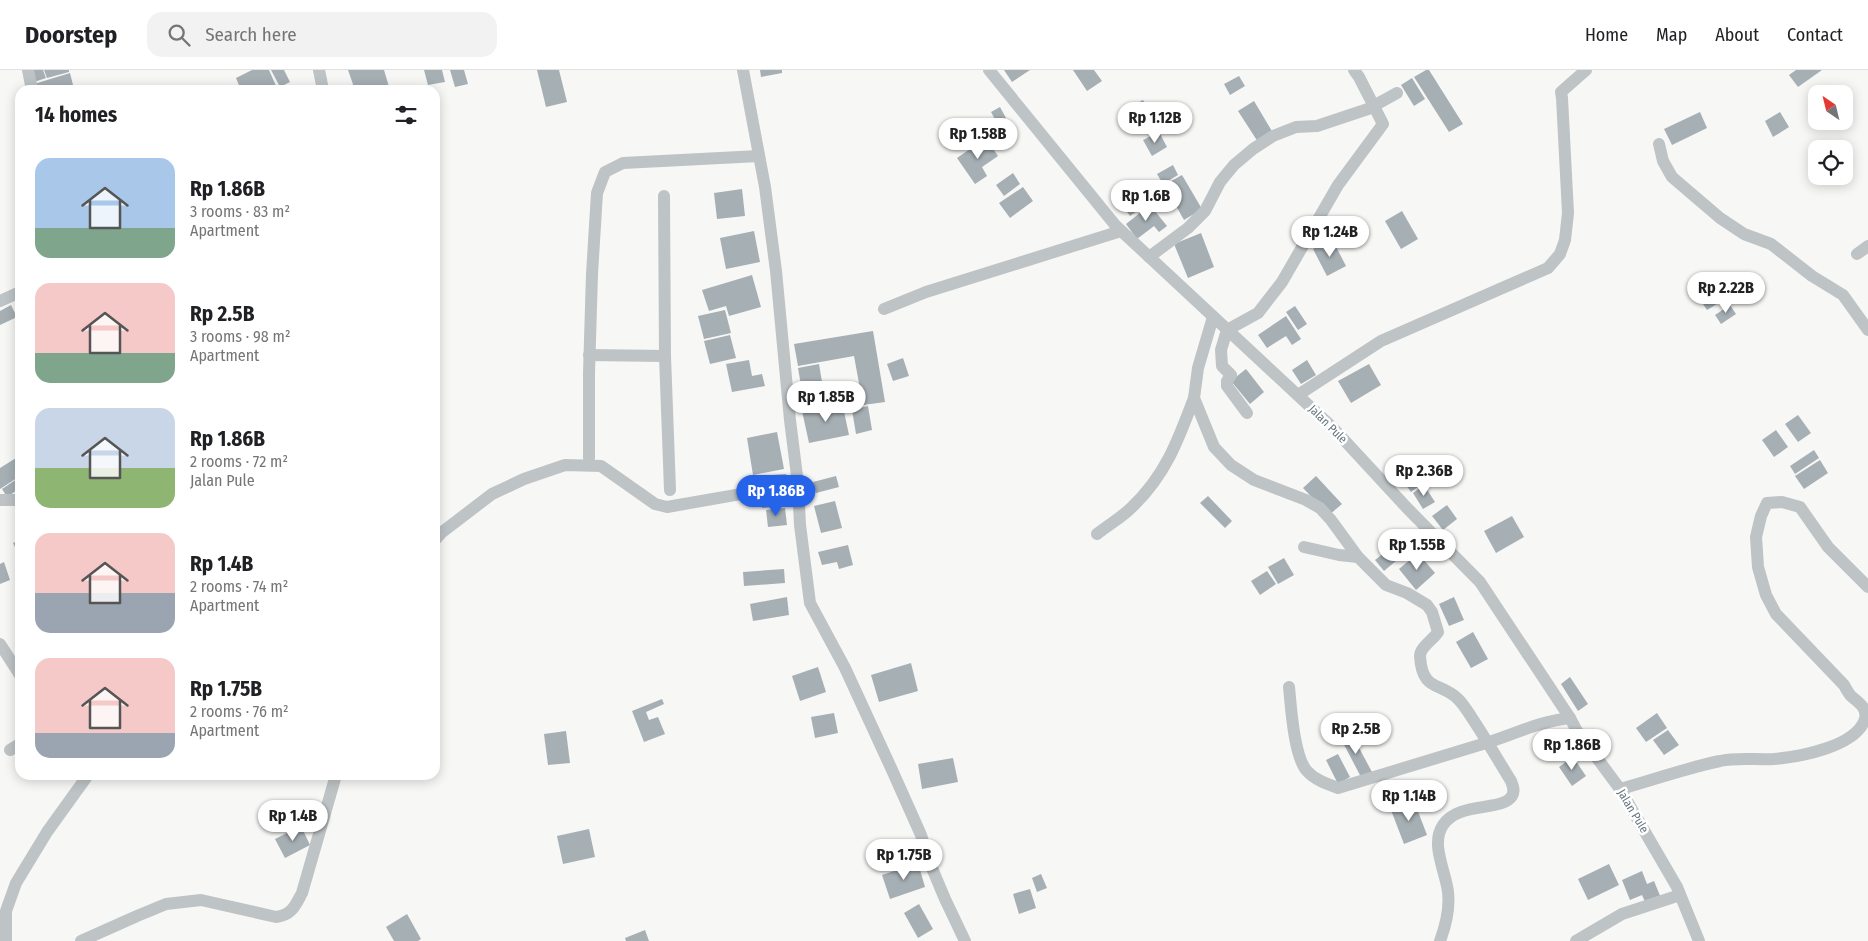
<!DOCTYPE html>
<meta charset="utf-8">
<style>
body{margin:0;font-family:"Fira Sans Condensed",sans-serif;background:#f2f2f2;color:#202124;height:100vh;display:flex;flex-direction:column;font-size:19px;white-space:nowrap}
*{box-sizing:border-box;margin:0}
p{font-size:16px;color:#757577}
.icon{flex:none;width:28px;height:28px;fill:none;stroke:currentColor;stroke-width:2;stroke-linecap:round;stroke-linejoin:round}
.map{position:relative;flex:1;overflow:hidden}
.sheet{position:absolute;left:15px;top:15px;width:425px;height:695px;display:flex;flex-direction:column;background:#fff;border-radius:15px;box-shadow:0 2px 12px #0003}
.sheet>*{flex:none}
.needle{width:32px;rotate:325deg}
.controls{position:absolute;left:1808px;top:15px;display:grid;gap:10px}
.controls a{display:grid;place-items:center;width:45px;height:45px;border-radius:10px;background:#fff;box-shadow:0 2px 12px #0003;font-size:25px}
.price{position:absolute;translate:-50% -42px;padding:0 11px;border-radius:18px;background:#fff;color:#222;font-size:16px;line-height:32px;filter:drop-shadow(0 1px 2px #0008)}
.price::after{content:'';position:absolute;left:50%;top:30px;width:15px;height:11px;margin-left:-8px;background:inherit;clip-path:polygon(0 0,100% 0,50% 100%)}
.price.on{background:#2563eb;color:#fff}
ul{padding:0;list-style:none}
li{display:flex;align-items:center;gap:15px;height:125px;padding:0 20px}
li span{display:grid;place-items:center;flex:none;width:140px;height:100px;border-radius:15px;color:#555}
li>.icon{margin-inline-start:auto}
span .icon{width:60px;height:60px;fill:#fffc;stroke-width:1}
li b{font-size:21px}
h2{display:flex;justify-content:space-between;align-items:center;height:60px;padding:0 20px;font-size:21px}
header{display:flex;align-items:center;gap:30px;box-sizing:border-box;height:70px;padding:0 25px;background:#fff;border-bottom:1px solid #e0e0e0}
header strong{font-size:24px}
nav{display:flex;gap:28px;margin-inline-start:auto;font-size:18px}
.search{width:350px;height:45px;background:#f2f2f2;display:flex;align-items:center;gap:12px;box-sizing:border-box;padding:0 18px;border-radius:15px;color:#757577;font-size:19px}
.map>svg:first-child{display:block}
.building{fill:#a6afb4}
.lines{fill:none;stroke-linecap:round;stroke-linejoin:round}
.street{stroke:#bec3c6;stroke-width:12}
.labels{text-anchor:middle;stroke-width:5;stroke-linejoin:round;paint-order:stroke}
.street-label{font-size:12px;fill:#64757e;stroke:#fff}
</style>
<header>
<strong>Doorstep</strong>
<div class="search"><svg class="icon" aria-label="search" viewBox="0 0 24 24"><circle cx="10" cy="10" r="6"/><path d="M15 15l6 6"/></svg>Search here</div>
<nav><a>Home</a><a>Map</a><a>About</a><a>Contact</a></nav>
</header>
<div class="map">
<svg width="1868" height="871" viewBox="0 0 1868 871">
<rect width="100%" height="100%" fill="#f7f7f5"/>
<!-- building -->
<g class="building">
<polygon points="30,0 43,0 46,8 34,12"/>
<polygon points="44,0 69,0 69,2 47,8"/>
<polygon points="252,0 269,0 277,18 273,20 241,20 236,8"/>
<polygon points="271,0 284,0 290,12 280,17"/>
<polygon points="348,0 384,0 390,20 355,20"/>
<polygon points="424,0 442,0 445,12 428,15"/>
<polygon points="450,0 464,0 468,14 455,17"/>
<polygon points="537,0 559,0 567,32 546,37"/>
<polygon points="760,0 782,0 782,3 761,7"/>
<polygon points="1004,0 1030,0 1012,12"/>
<polygon points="1073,0 1094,0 1102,11 1087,21"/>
<polygon points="1426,0 1429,0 1463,54 1449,62 1414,7"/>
<polygon points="1796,0 1822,0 1798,17 1789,5"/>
<polygon points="70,3 74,19 36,20 34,14"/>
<polygon points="1239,6 1245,16 1230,25 1224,14"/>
<polygon points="1412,8 1425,29 1414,36 1401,15"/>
<polygon points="1143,30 1155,52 1134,64 1121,42"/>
<polygon points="1254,31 1273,63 1258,72 1238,41"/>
<polygon points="1000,37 1006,48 997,53 991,42"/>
<polygon points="1700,42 1707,58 1672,75 1664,59"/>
<polygon points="1780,42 1789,57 1773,67 1765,51"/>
<polygon points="1159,62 1167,77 1152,86 1143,70"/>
<polygon points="986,68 998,86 982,97 987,106 975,114 957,88"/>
<polygon points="1173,95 1178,105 1163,114 1157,104"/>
<polygon points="1013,103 1020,114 1004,126 996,115"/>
<polygon points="1182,105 1202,139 1184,150 1164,115"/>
<polygon points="1023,117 1033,131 1010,148 999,133"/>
<polygon points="742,119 745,146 717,149 714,123"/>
<polygon points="1143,125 1149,133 1130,146 1125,139"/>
<polygon points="1150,135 1167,156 1159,162 1154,156 1137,169 1126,154"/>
<polygon points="1402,141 1418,169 1401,179 1385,151"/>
<polygon points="754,161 760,192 726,199 720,168"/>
<polygon points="1201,163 1214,197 1188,208 1174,174"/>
<polygon points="1332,169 1346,196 1327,206 1313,179"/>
<polygon points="752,205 761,237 729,246 726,236 709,241 702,220"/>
<polygon points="1714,218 1722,231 1707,240 1699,228"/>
<polygon points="11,235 17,247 0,255 0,241"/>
<polygon points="1730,235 1736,244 1721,254 1715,245"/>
<polygon points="1295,236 1307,254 1298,260 1286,242"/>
<polygon points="725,240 731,263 704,269 698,246"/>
<polygon points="1286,246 1301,269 1292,275 1286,266 1267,278 1258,265"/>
<polygon points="873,261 885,332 863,335 854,286 798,296 794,274"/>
<polygon points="730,265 736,288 710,294 704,271"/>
<polygon points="903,288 909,306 893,311 887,294"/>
<polygon points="749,290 752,306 762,304 765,316 732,322 726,294"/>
<polygon points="1307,290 1316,305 1301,314 1292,300"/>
<polygon points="819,294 823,318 802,321 798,298"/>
<polygon points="1369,294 1381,315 1351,333 1338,311"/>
<polygon points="1246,299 1264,322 1250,334 1231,311"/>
<polygon points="842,332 849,365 809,373 802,341"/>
<polygon points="868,336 872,360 856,364 852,340"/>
<polygon points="1798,345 1811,363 1798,372 1785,354"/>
<polygon points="1776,360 1788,377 1774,387 1762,370"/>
<polygon points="777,362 784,399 753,405 747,368"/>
<polygon points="1814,380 1819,388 1795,404 1790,396"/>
<polygon points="16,388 20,394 20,406 0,419 0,398"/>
<polygon points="1820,390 1828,403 1804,419 1795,406"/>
<polygon points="1424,397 1431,407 1411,422 1403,411"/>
<polygon points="786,404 787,411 773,413 772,405"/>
<polygon points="836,406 839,417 816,423 813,412"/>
<polygon points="1316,406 1342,434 1329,445 1303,418"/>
<polygon points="20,407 20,418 7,427 2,419"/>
<polygon points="1424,415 1435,432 1423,439 1413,423"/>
<polygon points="790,421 791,435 762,438 761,424"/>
<polygon points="1208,426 1232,451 1225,458 1200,433"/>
<polygon points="835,431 842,458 821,463 814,436"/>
<polygon points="1447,435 1457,449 1443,460 1432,446"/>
<polygon points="785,438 787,455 768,457 766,440"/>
<polygon points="1512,446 1524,467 1496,483 1484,461"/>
<polygon points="20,470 20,487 13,473"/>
<polygon points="848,475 853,495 839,499 837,492 822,495 818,482"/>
<polygon points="1394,475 1403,485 1384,501 1375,490"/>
<polygon points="1418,483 1435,503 1416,520 1399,499"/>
<polygon points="1284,488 1294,505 1278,514 1268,497"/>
<polygon points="4,492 10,510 0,514 0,494"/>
<polygon points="784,499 785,513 744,516 743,502"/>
<polygon points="1267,501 1276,514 1260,525 1251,511"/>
<polygon points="787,527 789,545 753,551 750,534"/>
<polygon points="1454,527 1464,550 1449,556 1439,534"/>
<polygon points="1473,562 1488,589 1471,598 1456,572"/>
<polygon points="911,593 918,621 879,632 871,605"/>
<polygon points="818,597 826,622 800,631 792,606"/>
<polygon points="1570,607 1588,634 1578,641 1561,614"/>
<polygon points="662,629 664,634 646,642 649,650 658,647 665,664 644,672 632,641"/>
<polygon points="834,643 838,663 815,668 811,647"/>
<polygon points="1657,643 1667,658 1646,672 1636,658"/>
<polygon points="1668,660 1679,675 1664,685 1653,670"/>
<polygon points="566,661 570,693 548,695 544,664"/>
<polygon points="1351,663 1372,702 1361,707 1341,669"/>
<polygon points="1338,684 1350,707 1338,714 1326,690"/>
<polygon points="1573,687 1586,706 1572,716 1559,697"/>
<polygon points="953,688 958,712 922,719 918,694"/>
<polygon points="1414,731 1427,765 1404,774 1391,740"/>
<polygon points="301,756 310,775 285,788 275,769"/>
<polygon points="589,759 595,787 563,794 557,766"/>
<polygon points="918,793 925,817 890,829 882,805"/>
<polygon points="1609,794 1619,815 1588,830 1578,809"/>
<polygon points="1642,801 1647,814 1654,811 1661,828 1646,834 1642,825 1630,830 1622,810"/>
<polygon points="1041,804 1047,818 1037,822 1032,808"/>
<polygon points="1030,819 1036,838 1019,844 1013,824"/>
<polygon points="919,834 933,859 918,868 904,843"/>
<polygon points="407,844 421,869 418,871 394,871 386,857"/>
<polygon points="645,860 649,871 626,871 625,868"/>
</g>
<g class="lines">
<!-- street -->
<g class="street">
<polyline points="28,0 32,20"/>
<polyline points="319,0 323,20"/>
<polyline points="743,0 765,117 776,201 790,350 798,414 800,455 810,533 845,598 892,700 921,765 929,791 945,829 965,871"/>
<polyline points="989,0 1116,156 1333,358 1408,439 1480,512 1570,648 1577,661 1620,719 1677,817 1699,871"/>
<polyline points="1659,74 1663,91 1672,107 1720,148 1744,164 1771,174 1812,206 1843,225 1868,260"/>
<polyline points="664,126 665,286 670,420"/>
<polyline points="1857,184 1868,176"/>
<polyline points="1149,187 1188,158 1205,141 1220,112 1234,95 1253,79 1273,66 1296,57 1317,56 1368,39 1397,23"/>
<polyline points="0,231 20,222"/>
<polyline points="884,239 926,222 1121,161"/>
<path d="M 1213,247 L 1198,298 L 1194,328 L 1214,377 L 1231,395 L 1254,410 L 1306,430 L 1320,438 L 1331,450 L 1358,487 L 1386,515 L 1407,523 L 1427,535 L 1432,542 L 1438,562 C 1434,569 1420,577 1420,586 C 1422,622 1441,612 1458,629 C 1464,635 1468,642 1472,648 C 1486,669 1498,690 1511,711 C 1513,716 1515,721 1512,726 C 1502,742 1459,731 1443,755 C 1430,774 1446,802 1448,822 C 1450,839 1446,855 1440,871"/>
<polyline points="589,285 665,286"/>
<polyline points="1298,325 1381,271 1548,198 1560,184 1565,170 1568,143 1562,28 1561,22 1586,0"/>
<polyline points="1247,343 1227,316 1227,311 1231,305 1222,296 1221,280 1227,260 1258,243 1282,212 1338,115 1383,54 1359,7 1354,0"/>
<polyline points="589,388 589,303 592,204 597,123 605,102 623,93 759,86"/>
<polyline points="0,430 20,430"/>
<path d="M 1097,464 C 1108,455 1121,448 1131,438 C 1165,406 1178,371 1194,328"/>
<polyline points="435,470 441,463 492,424 524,409 565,395 601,396 655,434 667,437 798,414"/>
<polyline points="1304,477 1339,485 1358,487"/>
<polyline points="0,574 20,605"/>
<path d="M 1289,617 C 1291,637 1294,687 1307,701 C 1315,710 1327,714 1338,718 C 1387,703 1437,688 1486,673 C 1514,664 1541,651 1570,648"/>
<polyline points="10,680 20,674"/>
<path d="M 1620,719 C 1653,710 1686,698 1720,691 C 1737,687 1756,690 1774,689 C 1798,687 1856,677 1865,649 C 1868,637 1857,632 1850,625 C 1848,622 1846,619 1844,615 L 1776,544 L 1766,525 L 1758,497 L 1756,467 L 1761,446 L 1767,433 L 1782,432 L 1800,437 L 1828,477 L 1868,517"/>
<polyline points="6,871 6,841 16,813 47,762 88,705"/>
<path d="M 81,871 L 137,846 L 166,834 L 201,830 L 276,847 C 292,845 295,836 302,823 L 336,705"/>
<polyline points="1576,871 1622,844 1680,825"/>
</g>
</g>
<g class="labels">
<!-- street labels -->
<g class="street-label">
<text transform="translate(1328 354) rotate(45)" y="4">Jalan Pule</text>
<text transform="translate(1633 741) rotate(59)" y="4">Jalan Pule</text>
</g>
</g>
</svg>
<div class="controls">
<a><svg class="needle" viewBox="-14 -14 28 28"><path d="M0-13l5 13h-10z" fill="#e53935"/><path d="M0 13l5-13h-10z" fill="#757577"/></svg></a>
<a><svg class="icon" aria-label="locate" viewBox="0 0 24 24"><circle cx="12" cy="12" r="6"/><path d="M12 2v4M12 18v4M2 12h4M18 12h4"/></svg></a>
</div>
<b class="price" style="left:1155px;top:74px">Rp 1.12B</b>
<b class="price" style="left:978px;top:90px">Rp 1.58B</b>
<b class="price" style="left:1146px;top:152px">Rp 1.6B</b>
<b class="price" style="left:1330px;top:188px">Rp 1.24B</b>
<b class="price" style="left:1726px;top:244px">Rp 2.22B</b>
<b class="price" style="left:826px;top:353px">Rp 1.85B</b>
<b class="price" style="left:1424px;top:427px">Rp 2.36B</b>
<b class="price on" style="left:776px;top:447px">Rp 1.86B</b>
<b class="price" style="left:1417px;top:501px">Rp 1.55B</b>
<b class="price" style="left:1356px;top:685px">Rp 2.5B</b>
<b class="price" style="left:1572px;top:701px">Rp 1.86B</b>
<b class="price" style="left:1409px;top:752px">Rp 1.14B</b>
<b class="price" style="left:293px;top:772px">Rp 1.4B</b>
<b class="price" style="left:904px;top:811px">Rp 1.75B</b>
<section class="sheet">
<h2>14 homes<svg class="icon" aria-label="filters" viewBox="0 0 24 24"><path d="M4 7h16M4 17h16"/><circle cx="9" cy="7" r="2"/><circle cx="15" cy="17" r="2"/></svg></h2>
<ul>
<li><span style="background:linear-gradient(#a9c7e8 70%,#7fa58c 0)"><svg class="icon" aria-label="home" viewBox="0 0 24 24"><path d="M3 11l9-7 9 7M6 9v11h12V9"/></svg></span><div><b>Rp 1.86B</b><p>3 rooms · 83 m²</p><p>Apartment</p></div></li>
<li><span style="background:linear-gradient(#f6c9c9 70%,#7fa58c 0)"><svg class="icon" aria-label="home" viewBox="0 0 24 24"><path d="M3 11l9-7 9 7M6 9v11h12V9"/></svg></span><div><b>Rp 2.5B</b><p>3 rooms · 98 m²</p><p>Apartment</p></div></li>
<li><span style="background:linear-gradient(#c9d6e8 60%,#8fb573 0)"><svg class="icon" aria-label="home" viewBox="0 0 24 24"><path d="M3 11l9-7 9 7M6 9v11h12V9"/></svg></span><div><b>Rp 1.86B</b><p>2 rooms · 72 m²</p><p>Jalan Pule</p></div></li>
<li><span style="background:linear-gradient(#f6c9c9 60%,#9aa5b1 0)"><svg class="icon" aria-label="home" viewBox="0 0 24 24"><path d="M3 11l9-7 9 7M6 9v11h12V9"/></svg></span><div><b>Rp 1.4B</b><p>2 rooms · 74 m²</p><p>Apartment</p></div></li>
<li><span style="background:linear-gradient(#f6c9c9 75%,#9aa5b1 0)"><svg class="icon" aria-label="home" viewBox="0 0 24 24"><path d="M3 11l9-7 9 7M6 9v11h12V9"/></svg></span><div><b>Rp 1.75B</b><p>2 rooms · 76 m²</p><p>Apartment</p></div></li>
</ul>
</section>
</div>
